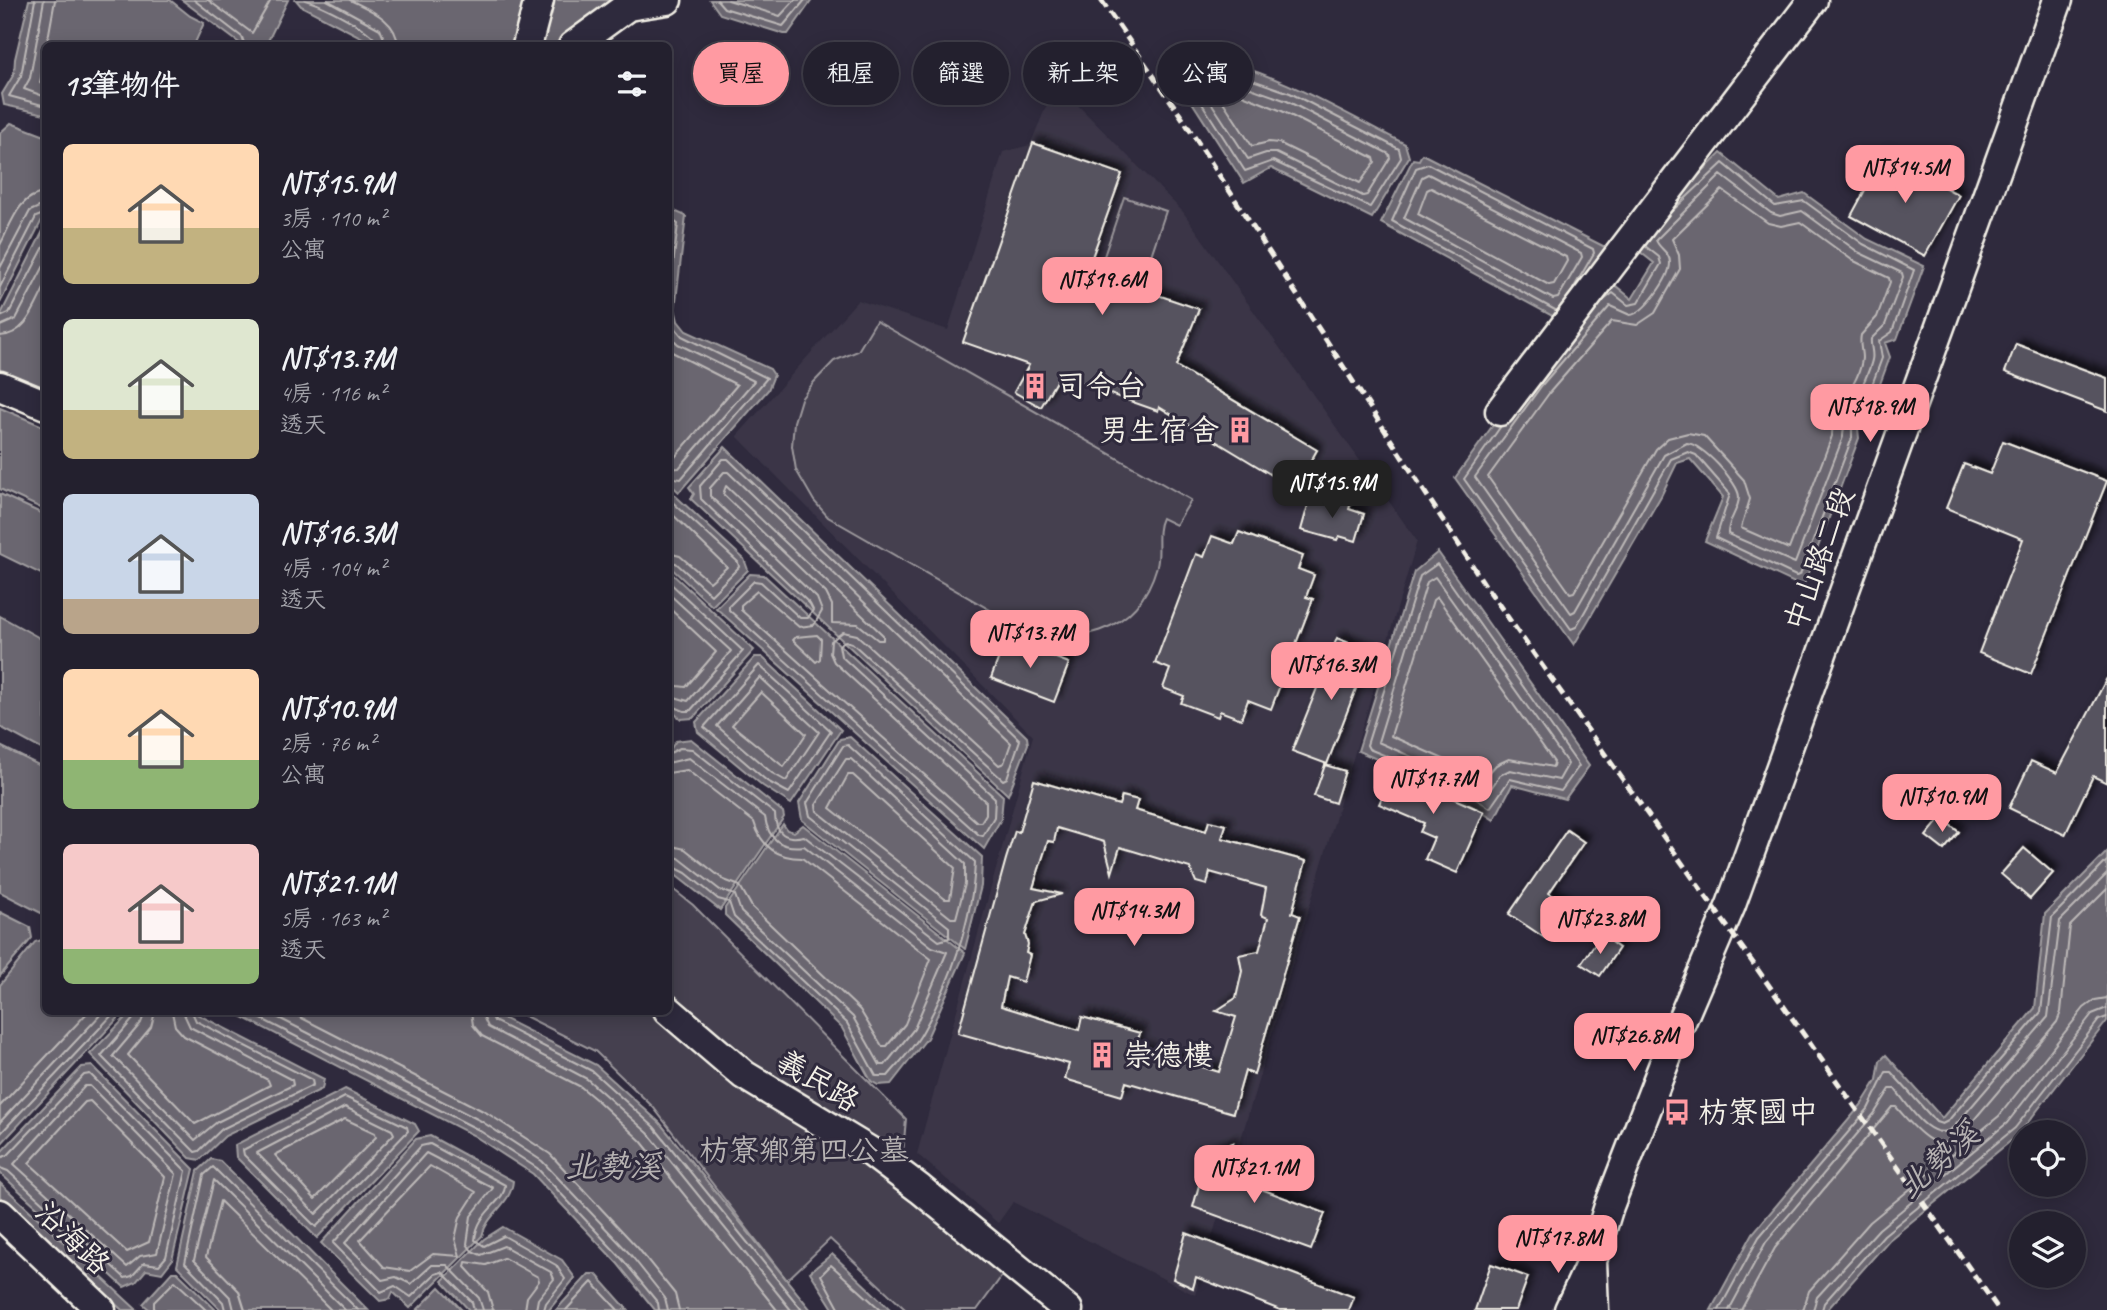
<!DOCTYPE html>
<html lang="zh-TW">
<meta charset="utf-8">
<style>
body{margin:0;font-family:Caveat,"LXGW WenKai TC",sans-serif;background:#2b2836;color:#f1f3f6;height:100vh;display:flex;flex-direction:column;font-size:26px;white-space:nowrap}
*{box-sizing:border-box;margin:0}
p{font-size:23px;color:#a3a3aa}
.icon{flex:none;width:38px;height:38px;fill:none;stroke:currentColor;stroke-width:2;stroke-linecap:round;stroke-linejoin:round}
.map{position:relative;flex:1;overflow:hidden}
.panel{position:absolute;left:42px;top:42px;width:630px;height:973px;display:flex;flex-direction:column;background:#23202e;border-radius:10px;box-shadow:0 4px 18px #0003,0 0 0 2px #403e4a}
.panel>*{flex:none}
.banner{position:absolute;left:693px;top:42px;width:665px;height:63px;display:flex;gap:14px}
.tools{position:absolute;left:2009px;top:1120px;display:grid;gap:14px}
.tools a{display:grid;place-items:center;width:77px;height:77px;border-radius:50%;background:#23202e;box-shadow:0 4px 18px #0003,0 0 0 2px #403e4a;font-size:35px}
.price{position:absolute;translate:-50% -60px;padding:0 16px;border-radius:14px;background:#ff9aa2;color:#111;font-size:23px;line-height:46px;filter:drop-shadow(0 2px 4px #0008)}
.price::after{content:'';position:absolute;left:50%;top:42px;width:21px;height:16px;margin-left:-10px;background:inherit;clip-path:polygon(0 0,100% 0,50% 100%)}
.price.active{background:#222;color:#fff}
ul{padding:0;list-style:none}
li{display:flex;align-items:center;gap:21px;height:175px;padding:0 21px}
li span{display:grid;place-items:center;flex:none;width:196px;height:140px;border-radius:10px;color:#555}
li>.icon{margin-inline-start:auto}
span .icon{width:84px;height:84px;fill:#fffc;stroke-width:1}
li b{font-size:30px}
h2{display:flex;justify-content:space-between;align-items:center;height:84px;padding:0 21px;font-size:30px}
.chip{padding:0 24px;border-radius:32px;background:#23202e;box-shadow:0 4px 18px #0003,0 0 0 2px #403e4a;font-size:24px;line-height:63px}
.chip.active{background:#ff9aa2;color:#111}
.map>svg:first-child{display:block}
.built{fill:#3b3647}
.green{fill:#454050;stroke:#9c989c;stroke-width:2}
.water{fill:#6a6670;stroke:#a19ea0;stroke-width:2}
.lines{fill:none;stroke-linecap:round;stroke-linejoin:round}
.shore{stroke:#bdb9b8;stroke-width:2}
.building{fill:#56525f;stroke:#f4f1e8;stroke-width:2;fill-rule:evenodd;filter:url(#shadow)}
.minor-casing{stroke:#f4f1e8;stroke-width:33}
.minor{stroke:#2f2a3d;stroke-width:28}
.rail{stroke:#f4f1e8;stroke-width:5;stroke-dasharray:10 5;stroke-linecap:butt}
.labels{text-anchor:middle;stroke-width:6;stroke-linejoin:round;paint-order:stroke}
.poi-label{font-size:30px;fill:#f4f1e8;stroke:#2f2a3d;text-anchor:start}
.street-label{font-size:30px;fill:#f4f1e8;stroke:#2f2a3d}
.park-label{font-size:30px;fill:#b7b3b3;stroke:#2f2a3d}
.water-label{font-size:32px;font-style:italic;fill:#b6b2b2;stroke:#2f2a3d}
</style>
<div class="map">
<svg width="2107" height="1310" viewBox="0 0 2107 1310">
<defs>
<filter id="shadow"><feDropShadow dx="6" dy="-6" stdDeviation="3.5" flood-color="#0009"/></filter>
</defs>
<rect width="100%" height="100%" fill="#2f2a3d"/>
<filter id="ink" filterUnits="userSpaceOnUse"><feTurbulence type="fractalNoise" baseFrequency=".0143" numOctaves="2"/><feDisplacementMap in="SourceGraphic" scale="14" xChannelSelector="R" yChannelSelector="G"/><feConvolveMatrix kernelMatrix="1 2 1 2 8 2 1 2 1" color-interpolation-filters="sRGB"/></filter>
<g filter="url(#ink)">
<!-- built -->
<polygon class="built" points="1056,83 1183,212 1417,541 1195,1295 1013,1202 998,1223 917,1154 1033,736 737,436 858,300 948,330 1003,152 1030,145"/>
<!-- green -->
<g class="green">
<polygon points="1124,197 1166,211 1141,285 1099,271"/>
<path d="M 876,321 L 1191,500 L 1176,525 L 1162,518 C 1155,532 1161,551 1157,566 C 1137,636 1072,649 1013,623 L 828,517 L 814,501 L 796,470 L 792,446 L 794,422 L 801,399 L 814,382 L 834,361 L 858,351 Z"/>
<polygon points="669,886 693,905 906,1119 902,1163 1015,1258 977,1310 906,1310 830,1239 787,1280 653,1107 595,1051 517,1012 668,1012"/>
</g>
<!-- water -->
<g class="water">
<polygon points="29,0 170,0 190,16 204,23 194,45 46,46 45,114 4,105 2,94 14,74 15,59"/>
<polygon points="182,0 288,0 266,45 242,45"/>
<polygon points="296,0 530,0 517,46 376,45 301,6"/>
<polygon points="549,0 624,0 554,45 539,46"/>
<polygon points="710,0 812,0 788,34 784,34 720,14"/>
<path d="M 1204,57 C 1276,71 1340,111 1405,144 L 1409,157 L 1372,218 L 1271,168 L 1244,183 L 1190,99 Z"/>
<polygon points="11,123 45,136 45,214 0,303 0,133"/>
<polygon points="1721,153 1779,200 1804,193 1867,239 1924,266 1897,339 1885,343 1890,357 1866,422 1858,428 1859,438 1803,587 1705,541 1723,497 1690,459 1677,463 1661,496 1574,645 1455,478 1529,375 1611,282 1632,299 1654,263 1630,244"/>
<polygon points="1422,154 1605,247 1565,316 1556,318 1381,223 1413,159 1419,160"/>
<polygon points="672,210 686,216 675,309 678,321 686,331 770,369 774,375 768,390 679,492 668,482 668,211"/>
<polygon points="45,227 46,387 41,395 0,379 0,316"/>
<polygon points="0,408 45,427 45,510 0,489"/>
<polygon points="725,447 1027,737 1028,744 1008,795 691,499 694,494 689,487"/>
<polygon points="668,489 744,559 748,570 712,606 669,566"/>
<polygon points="0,494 45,515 45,576 0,554"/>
<polygon points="1438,552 1589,766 1565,799 1512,785 1494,820 1446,789 1358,751 1414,572"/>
<polygon points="669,571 754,650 693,718 681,719 669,709"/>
<polygon points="750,574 764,575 1003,796 1001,819 984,849 716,608"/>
<polygon points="0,616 45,641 45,751 0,727"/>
<polygon points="755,657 762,657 841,730 791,804 763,786 698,732 696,722"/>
<polygon points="850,737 982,857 981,886 965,949 802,820 799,803 840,739"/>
<polygon points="691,739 783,812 784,817 720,910 669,870 669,751 676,741"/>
<polygon points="0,746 45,768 45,915 0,892"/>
<polygon points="783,824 787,830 794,832 803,825 965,953 927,1038 891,1084 878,1085 871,1081 842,1028 725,915 725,908"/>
<polygon points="2107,852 2107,1021 2018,1135 1889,1240 1827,1310 1711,1310 1753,1233 1862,1104 1877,1080 1880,1061 1886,1055 1942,1118 2035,1008 2045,914"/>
<polygon points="0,912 30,927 32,938 0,976"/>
<polygon points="45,939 46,1012 124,1012 0,1145 0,985 35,942"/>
<polygon points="131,1012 193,1012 324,1079 322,1089 225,1136 200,1160 190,1158 90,1054"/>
<polygon points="233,1012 491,1012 596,1065 660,1123 811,1310 655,1310 618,1264 533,1174 473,1135"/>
<polygon points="92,1066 194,1169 172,1260 162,1273 146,1270 136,1282 124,1287 0,1173 0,1153 82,1067"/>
<polygon points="345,1089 415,1124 419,1131 317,1238 236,1157 235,1145"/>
<path d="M 430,1136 L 513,1181 C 511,1205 487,1213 482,1236 L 410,1308 L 393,1292 L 390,1299 L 380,1301 L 321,1243 L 416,1139 Z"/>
<polygon points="211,1159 220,1161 368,1310 221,1310 177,1266 198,1171"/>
<polygon points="0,1183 137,1310 122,1310 0,1197"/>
<polygon points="503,1227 562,1260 575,1278 549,1310 469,1310 442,1281 484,1239"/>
<polygon points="832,1254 891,1310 834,1310 810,1272"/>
<polygon points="172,1272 177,1272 216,1310 150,1310 143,1304"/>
<polygon points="589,1274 596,1274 628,1310 556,1310"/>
<polygon points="440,1287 462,1310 417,1310"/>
</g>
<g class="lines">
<!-- shore -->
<g class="shore">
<polyline points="35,0 21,76 9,96 46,106"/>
<polyline points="44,0 30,78 24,89 46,97"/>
<polyline points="194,0 242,37 245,46"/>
<polyline points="208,0 252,33 271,0"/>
<path d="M 305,0 C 320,4 377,31 378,46"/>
<polyline points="327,0 380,29 387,46"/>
<path d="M 350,0 C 370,10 397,20 398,46"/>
<polyline points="717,0 724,8 783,26 805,0"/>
<polyline points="728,0 780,16 795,0"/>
<polygon points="1212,66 1290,93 1399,149 1401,158 1370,207 1273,161 1245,171 1199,99 1208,68"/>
<polygon points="1217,76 1287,101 1389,154 1390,158 1367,195 1363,196 1276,153 1266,153 1248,159 1208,98"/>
<polyline points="46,86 40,83 55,0"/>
<polygon points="1225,88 1282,111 1374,158 1375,162 1360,183 1279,143 1269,142 1252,146 1220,97 1221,90"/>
<polygon points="1428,174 1581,253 1582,257 1558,298 1553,299 1404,218 1422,177"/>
<path d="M 1721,175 L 1771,213 L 1780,216 L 1802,211 L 1858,252 L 1902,273 L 1903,277 L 1885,325 L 1871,339 C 1870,346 1874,353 1872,360 C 1867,383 1842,419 1843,437 L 1795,563 L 1728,534 C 1727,521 1739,510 1739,497 C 1739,483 1701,443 1687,443 L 1664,455 L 1575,611 L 1571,613 L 1475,477 L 1542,385 L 1610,306 L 1630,315 C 1644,314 1670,278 1670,263 C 1670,252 1659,249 1656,240 Z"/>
<polygon points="1431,188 1566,257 1567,261 1554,284 1549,285 1418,214 1427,190"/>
<path d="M 1722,190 L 1768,223 L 1781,226 L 1800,222 L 1852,260 L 1889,278 L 1890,282 L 1877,317 L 1861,335 C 1859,344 1862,350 1862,358 C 1860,386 1831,408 1832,436 L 1789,549 L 1741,528 L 1750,499 L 1744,480 L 1704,436 L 1688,433 L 1668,438 L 1656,449 L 1574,592 L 1570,593 L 1488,477 L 1550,392 L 1612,321 L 1637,325 L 1655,313 L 1680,269 L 1679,255 L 1672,239 Z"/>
<polyline points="668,217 678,224 668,308"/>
<path d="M 0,245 C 11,225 18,194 46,193"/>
<polyline points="0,268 30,211 46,204"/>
<polyline points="0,287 36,217 46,213"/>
<polyline points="1604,300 1613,293 1628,305 1638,303 1661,264 1659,257 1645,246"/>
<polyline points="668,310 672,324 682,336 767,378 681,479 668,477"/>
<polyline points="1557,311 1392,221 1416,168 1428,164 1593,249 1594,253 1573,289"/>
<polyline points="0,317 9,313 46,243"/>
<polyline points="0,326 16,319 46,262"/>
<polyline points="668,334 678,344 754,381 679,468 668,469"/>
<path d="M 0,336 C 27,335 35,305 46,285"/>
<polyline points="668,350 737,385 675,457 668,458"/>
<polyline points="1501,426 1464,479 1571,629 1576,627 1671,459 1688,452 1696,455 1730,494 1716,538 1796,576 1800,575 1852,438 1852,426 1860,417 1882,358 1879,341 1892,332 1914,270 1863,244 1804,201 1775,206 1723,163 1670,213"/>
<polygon points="723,459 728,459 1020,740 1007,778 1003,780 852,643 845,641 839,645 841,656 995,798 994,817 983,836 979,835 729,610 729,606 754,581 761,582 800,618 808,618 813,610 810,604 701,499 700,486"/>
<polygon points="724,472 728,472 1011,743 1004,763 999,765 857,635 843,632 831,641 830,653 834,662 986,802 986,814 981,822 977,822 741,610 741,605 757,591 799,627 814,625 822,611 817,598 710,496 710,488"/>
<polygon points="726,486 883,635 883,640 878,640 858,624 832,623 832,605 826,593 723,494"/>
<polyline points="668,498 738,562 739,567 711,595 676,563 668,562"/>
<polyline points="668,510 727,567 710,582 680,556 668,553"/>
<polygon points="1435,577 1568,764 1559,780 1510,770 1500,775 1486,796 1453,775 1378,742 1427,582"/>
<polyline points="668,581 743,651 690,711 684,711 668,704"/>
<polyline points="668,593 731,651 688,701 668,695"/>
<polygon points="1437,597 1554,762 1553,767 1509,759 1496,765 1482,781 1457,765 1391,736 1433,600"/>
<polyline points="668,607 716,652 686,687 668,685"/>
<polygon points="817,635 821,639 820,659 816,662 793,640 796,637"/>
<polygon points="759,665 831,731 789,793 767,781 704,727"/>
<polygon points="760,677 819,732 786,781 772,773 717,726"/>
<polygon points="761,692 806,734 784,767 732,725"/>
<path d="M 668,754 L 680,748 L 692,749 L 775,814 C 775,834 786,840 804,836 L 939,941 L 949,938 L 949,927 L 810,816 L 807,803 L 843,746 L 848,745 L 975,862 C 973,919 950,984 922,1033 C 913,1049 899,1063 888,1076 L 876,1076 L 847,1023 L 734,917 L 729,902 L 718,899 L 686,873 L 668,864"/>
<polygon points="846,759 851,759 965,864 965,884 956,918 951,918 817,811 816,805"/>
<polyline points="1396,760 1369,749 1367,745 1420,576 1437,564 1579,766 1561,791 1510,779 1490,808 1450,783 1422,771"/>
<path d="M 668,763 L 689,758 L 765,817 C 768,840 782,849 804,846 L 932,947 L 947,952 L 914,1029 L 885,1065 L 880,1065 L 853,1017 L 741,912 L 735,895 L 720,890 L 679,858 L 668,856"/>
<path d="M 668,773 L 687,770 L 754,822 C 761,847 777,858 802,858 L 931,959 L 905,1024 L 887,1046 L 882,1046 L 860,1010 L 752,907 L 740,886 L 724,880 L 685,849 L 668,845"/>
<polygon points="848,775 853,775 955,868 950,899 945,899 830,808"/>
<polyline points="136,1012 134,1018 101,1056 195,1152 199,1151 222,1129 313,1085 312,1080 196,1021 192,1012"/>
<polyline points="145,1012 141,1023 113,1056 195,1140 217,1122 293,1085 292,1080 190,1027 183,1012"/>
<polyline points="155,1012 151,1027 128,1055 195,1124 270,1085 268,1080 184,1036 175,1026 172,1012"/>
<polyline points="248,1012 477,1129 537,1168 623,1260 658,1303 659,1310"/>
<polyline points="267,1012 481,1121 542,1161 630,1254 665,1298 668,1310"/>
<polyline points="290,1012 487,1113 550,1154 638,1248 675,1294 679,1310"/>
<polyline points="471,1012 473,1025 482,1036 581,1087 599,1102 641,1141 777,1310"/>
<polyline points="481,1012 488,1027 587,1079 648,1133 791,1310"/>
<polyline points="490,1012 494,1021 592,1071 654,1127 802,1310"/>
<polygon points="85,1086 90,1086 176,1174 157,1253 140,1256 127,1267 14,1164"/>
<polygon points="345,1097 407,1127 408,1131 316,1227 244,1155 243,1150"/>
<polygon points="90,1101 165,1177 149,1242 127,1252 29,1163 85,1102"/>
<polyline points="0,1106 88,1012"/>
<polygon points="345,1107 392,1130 394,1134 316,1214 257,1153"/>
<polygon points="345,1119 375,1133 376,1137 315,1199 275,1155"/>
<polyline points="0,1122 103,1012"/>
<polyline points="0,1134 115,1012"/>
<polyline points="0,1158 8,1155 84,1075 90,1074 186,1171 166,1257 159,1265 144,1263 132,1276 125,1278 8,1171 0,1168"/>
<polygon points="430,1166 476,1192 460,1217 455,1239 460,1256 433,1254 410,1271 384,1267 360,1240"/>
<polyline points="154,1310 154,1302 175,1281 206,1310"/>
<polyline points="225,1310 223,1302 185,1263 204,1175 213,1167 358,1310"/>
<polyline points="234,1310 231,1298 194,1260 214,1180 345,1310"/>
<polyline points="245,1310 239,1291 206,1257 220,1201 331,1310"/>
<path d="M 474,1310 L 472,1302 L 442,1272 L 435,1274 L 411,1297 L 395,1286 L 381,1292 L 333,1243 L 421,1146 L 430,1144 L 505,1185 C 506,1202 477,1210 475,1240 L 484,1246 L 504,1236 L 556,1265 L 565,1279 L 546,1303 L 544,1310"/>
<polyline points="483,1310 479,1298 447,1265 432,1265 411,1284 396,1277 382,1280 345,1243 426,1153 493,1188 471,1216 467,1244 472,1251 481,1255 504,1246 551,1272 554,1279 538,1299 536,1310"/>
<polyline points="493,1310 488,1292 465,1267 466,1262 486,1265 504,1258 538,1277 539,1281 527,1297 525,1310"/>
<polyline points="566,1310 592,1282 618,1310"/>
<polyline points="840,1310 821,1275 831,1265 881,1310"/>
<polyline points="1719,1310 1759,1237 1868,1109 1886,1072 1891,1072 1936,1122 1942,1124 1948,1121 2041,1012 2052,917 2107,861"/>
<path d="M 1729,1310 L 1766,1242 L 1874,1114 L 1890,1089 L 1895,1089 C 1908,1105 1932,1146 1954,1127 L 2048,1017 L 2060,921 L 2107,874"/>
<path d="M 1741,1310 L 1775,1248 L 1892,1107 L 1896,1107 C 1914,1126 1935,1159 1962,1134 L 2057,1022 L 2061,1012 L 2070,926 L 2107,889"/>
<polyline points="1803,1310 1809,1291 1870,1222 1999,1116 2084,1008 2095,1000 2107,998"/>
<polyline points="1813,1310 1817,1297 1879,1229 2007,1123 2092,1014 2107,1008"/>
<polyline points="1822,1310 1824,1303 1884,1235 2015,1128 2099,1020 2107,1017"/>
</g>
</g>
<!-- building -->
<g class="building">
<polygon points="1033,143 1122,174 1087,271 1199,309 1176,366 1317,450 1295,489 1159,407 1158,411 1059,376 1041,407 1014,392 1029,365 963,342"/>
<polygon points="1884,155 1959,195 1925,256 1851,216"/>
<polygon points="2016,344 2107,378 2107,411 2005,372"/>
<polygon points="2003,441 2107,481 2031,674 1979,653 2023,539 1946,508 1964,464 1990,474"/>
<polygon points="1310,498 1335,505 1337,498 1351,502 1349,509 1364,514 1356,541 1339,536 1337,540 1301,530"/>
<polygon points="1239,532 1303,556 1298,569 1314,575 1306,597 1313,599 1271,709 1248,700 1241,719 1220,711 1218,717 1181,703 1184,696 1163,688 1170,669 1155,663 1196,554 1204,557 1212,536 1234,544"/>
<polygon points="1337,638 1370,652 1327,764 1292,751"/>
<polygon points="1006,639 1069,663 1054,702 991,678"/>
<polygon points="2107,678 2107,783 2093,776 2065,835 2009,808 2031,761 2057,773"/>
<polygon points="1398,760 1421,770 1416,782 1484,812 1457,873 1425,859 1434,838 1420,832 1424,823 1379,804"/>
<polygon points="1325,765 1345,771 1335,803 1314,796"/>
<path d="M 1034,780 L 1119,805 L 1122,796 L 1138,800 L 1135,810 L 1206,831 L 1209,821 L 1226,825 L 1222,838 L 1306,861 L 1292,913 L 1300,916 L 1254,1074 L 1245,1071 L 1233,1113 L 1126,1082 L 1122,1096 L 1065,1079 L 1069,1064 L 958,1033 L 1006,859 L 1015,831 L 1019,832 ZM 1057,828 L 1104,842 L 1112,873 L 1120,847 L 1190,868 L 1196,882 L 1207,885 L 1210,872 L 1266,888 L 1261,915 L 1268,918 L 1259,951 L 1239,955 L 1242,971 L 1236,998 L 1216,1011 L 1236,1017 L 1219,1072 L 1136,1047 L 1140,1033 L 1082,1017 L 1079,1030 L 1001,1006 L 1007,977 L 1023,982 L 1030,955 L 1026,953 L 1028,944 L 1025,935 L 1036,901 L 1062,894 L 1033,888 L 1048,841 L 1054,842 Z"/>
<polygon points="1941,818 1959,832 1944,850 1926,836"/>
<polygon points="1567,830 1584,842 1549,893 1571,907 1548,940 1509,914"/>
<polygon points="2024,848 2053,873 2030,899 2001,874"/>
<polygon points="1601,935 1619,948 1600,976 1581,964"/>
<polygon points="1233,1143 1224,1175 1325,1213 1311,1250 1193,1207 1208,1153"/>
<polygon points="1186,1233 1354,1297 1349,1310 1280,1310 1196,1277 1193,1288 1173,1279"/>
<polygon points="1491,1264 1528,1277 1516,1310 1475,1310"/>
</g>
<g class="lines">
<!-- minor casing -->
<g class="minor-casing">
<g id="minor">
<polyline points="527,46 539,0"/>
<polyline points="573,46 628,6 667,0"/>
<polyline points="0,386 46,405"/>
<polyline points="1500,411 1813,0"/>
<polyline points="668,1010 744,1075 871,1152 920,1189 1068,1310"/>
<polyline points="0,1214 101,1310"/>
<polyline points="1569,1310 1589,1267"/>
<polyline points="1594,1310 1592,1261 1609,1206 1672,1043 1731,905 2058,0"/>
</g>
</g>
<!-- minor -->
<use href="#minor" class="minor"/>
<!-- rail -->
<polyline class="rail" points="1101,0 1177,110 1485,585 1999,1310"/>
</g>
</g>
<!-- icons -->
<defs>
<g id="building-bare" transform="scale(2.1)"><path d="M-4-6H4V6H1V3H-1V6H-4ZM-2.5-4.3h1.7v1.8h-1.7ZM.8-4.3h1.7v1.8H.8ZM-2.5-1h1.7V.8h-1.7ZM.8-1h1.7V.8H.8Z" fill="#ff9aa2" stroke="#2f2a3d" stroke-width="2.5" paint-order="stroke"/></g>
<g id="bus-bare" transform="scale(2.1)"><path d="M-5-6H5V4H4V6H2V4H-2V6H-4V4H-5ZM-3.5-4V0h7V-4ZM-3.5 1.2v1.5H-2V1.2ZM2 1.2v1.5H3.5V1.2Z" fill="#ff9aa2" stroke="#2f2a3d" stroke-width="2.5" paint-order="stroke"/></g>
</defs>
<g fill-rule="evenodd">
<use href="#building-bare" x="1035" y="386"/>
<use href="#building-bare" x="1240" y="430"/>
<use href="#building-bare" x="1102" y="1055"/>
<use href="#bus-bare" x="1677" y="1112"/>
</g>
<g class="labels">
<!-- poi labels -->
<g class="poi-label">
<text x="1056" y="396">司令台</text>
<text x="1219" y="440" text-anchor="end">男生宿舍</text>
<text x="1123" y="1065">崇德樓</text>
<text x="1698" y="1122">枋寮國中</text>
</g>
<!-- street labels -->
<g class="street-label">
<text transform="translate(1819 559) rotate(-70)" y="10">中山路二段</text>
<text transform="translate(818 1081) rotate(31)" y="10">義民路</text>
<text transform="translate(73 1238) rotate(44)" y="10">沿海路</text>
</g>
<!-- park labels -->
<g class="park-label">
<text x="804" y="1160">枋寮鄉第四公墓</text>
</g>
<!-- water labels -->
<g class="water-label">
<text transform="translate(1938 1160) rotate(-41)" y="11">北勢溪</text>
<text x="613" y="1177">北勢溪</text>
</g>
</g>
</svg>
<div class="tools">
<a><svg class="icon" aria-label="locate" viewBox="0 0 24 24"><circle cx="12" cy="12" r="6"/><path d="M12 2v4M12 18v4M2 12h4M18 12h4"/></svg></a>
<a><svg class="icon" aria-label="layers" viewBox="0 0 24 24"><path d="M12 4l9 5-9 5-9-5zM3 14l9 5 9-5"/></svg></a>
</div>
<b class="price" style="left:1905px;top:205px">NT$14.5M</b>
<b class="price" style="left:1102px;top:317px">NT$19.6M</b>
<b class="price" style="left:1870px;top:444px">NT$18.9M</b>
<b class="price active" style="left:1332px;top:520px">NT$15.9M</b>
<b class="price" style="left:1030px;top:670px">NT$13.7M</b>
<b class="price" style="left:1331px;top:702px">NT$16.3M</b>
<b class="price" style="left:1433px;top:816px">NT$17.7M</b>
<b class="price" style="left:1942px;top:834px">NT$10.9M</b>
<b class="price" style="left:1134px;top:948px">NT$14.3M</b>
<b class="price" style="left:1600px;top:956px">NT$23.8M</b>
<b class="price" style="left:1634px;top:1073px">NT$26.8M</b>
<b class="price" style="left:1254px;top:1205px">NT$21.1M</b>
<b class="price" style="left:1558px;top:1275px">NT$17.8M</b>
<div class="banner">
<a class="chip active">買屋</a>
<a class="chip">租屋</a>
<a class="chip">篩選</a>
<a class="chip">新上架</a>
<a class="chip">公寓</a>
</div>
<section class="panel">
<h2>13筆物件<svg class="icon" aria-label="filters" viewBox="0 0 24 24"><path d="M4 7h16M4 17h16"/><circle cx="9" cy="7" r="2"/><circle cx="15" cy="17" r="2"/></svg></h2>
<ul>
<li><span style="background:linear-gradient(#ffd9b3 60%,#c2b280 0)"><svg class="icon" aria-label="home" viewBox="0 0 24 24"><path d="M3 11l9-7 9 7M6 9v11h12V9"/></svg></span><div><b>NT$15.9M</b><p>3房 · 110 m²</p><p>公寓</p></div></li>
<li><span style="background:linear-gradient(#dfe7d0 65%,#c2b280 0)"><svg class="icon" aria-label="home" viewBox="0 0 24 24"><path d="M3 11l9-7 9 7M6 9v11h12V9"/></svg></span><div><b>NT$13.7M</b><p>4房 · 116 m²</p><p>透天</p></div></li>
<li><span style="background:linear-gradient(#c9d6e8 75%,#b9a48a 0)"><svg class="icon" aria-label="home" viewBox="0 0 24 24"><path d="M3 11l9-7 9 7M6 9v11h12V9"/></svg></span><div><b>NT$16.3M</b><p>4房 · 104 m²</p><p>透天</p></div></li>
<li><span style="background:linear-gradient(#ffd9b3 65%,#8fb573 0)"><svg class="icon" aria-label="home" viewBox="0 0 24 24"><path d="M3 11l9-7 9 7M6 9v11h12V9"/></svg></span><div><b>NT$10.9M</b><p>2房 · 76 m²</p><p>公寓</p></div></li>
<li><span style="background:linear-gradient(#f6c9c9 75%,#8fb573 0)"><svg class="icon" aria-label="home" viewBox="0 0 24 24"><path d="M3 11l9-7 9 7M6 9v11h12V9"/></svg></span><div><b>NT$21.1M</b><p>5房 · 163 m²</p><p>透天</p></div></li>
</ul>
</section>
</div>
